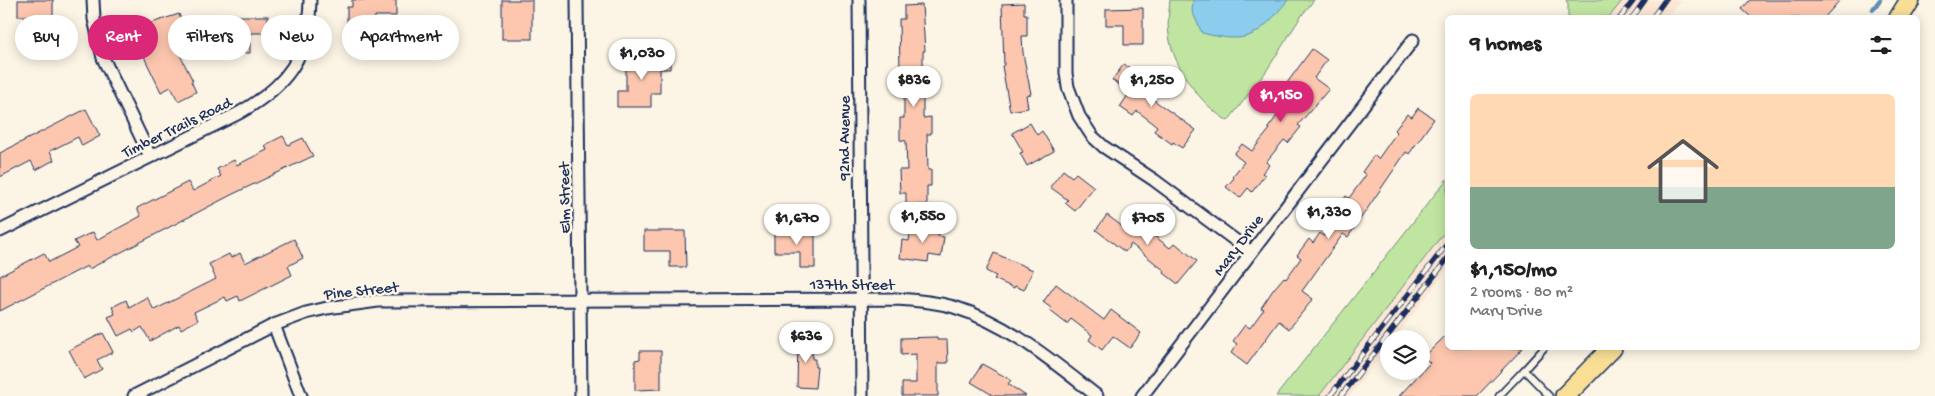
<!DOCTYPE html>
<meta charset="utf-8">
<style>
body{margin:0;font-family:"Gochi Hand",sans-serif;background:#f6f6f6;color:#202124;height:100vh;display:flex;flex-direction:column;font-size:19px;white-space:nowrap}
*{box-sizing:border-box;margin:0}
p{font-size:16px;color:#757577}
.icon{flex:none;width:28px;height:28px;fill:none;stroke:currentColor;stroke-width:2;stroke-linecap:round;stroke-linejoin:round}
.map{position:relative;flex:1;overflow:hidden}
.drawer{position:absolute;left:1445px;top:15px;width:475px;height:335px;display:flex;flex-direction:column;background:#fff;border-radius:8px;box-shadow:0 2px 12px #0003}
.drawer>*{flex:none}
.hud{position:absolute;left:15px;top:15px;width:475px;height:45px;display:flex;gap:10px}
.controls{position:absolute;left:1380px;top:330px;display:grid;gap:10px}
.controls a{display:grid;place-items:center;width:50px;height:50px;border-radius:50%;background:#fff;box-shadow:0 2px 12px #0003;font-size:25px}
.price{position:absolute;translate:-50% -42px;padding:0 11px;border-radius:18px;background:#fff;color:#222;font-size:16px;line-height:32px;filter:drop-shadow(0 1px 2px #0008)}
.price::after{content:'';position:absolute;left:50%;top:30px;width:15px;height:11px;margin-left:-8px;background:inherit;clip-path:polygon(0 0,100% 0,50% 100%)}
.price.active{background:#db2777;color:#fff}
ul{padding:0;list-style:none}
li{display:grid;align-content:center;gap:10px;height:265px;padding:0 25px}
li span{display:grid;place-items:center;height:155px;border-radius:8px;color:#555}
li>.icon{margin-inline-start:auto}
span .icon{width:90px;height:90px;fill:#fffc;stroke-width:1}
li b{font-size:21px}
h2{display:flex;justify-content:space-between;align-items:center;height:60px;padding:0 25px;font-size:21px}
.pill{padding:0 18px;border-radius:22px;background:#fff;box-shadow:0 2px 12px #0003;font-size:18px;line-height:45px}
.pill.active{background:#db2777;color:#fff}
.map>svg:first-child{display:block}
.built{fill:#fce7d5}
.green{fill:#c0e5a0;stroke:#6e8a7f}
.water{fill:#8ccded;stroke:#5f8eb4}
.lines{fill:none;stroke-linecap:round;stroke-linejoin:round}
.stream{stroke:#5f8eb4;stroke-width:4.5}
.building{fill:#fdc7af;stroke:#1b2f5e}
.service-casing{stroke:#1b2f5e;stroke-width:9}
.minor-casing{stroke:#1b2f5e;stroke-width:15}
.primary-casing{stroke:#1b2f5e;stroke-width:22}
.service{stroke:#fcf5e5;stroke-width:5.5}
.minor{stroke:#fcf5e5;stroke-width:11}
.primary{stroke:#f9df96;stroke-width:19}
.rail-casing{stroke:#1b2f5e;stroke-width:5.5}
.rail{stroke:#fcf5e5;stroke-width:4;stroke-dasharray:11;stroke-linecap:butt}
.labels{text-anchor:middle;stroke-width:5;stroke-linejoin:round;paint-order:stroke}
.street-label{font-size:16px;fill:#1b2f5e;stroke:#fcf5e5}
</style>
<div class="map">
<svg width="1935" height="396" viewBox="0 0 1935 396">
<rect width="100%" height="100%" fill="#fcf5e5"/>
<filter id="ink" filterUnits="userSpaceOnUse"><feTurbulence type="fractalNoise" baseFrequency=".02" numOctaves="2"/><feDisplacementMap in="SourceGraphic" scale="10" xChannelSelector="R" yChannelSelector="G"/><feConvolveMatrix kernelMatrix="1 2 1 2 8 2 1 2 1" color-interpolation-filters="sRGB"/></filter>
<g filter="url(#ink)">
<!-- built -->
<g class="built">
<polygon points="1623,0 1682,0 1667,17 1609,18"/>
<polygon points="1447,229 1447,270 1394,339 1389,339 1389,346 1350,396 1319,396"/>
</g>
<!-- green -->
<g class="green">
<path d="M 1170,0 L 1314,0 L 1302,15 L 1265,73 L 1228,121 C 1201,105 1173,67 1169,35 C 1167,24 1169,11 1170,0 Z"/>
<polygon points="1566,0 1623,0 1609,17 1568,18 1568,4"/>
<polygon points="1447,179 1447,229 1319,396 1276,396"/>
</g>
<!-- water -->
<path class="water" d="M 1193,0 L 1288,0 C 1258,36 1250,45 1202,33 L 1192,11 Z"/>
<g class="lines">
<!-- stream -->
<polyline class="stream" points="1873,9 1880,0"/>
</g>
<!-- building -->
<g class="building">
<rect x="18" y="0" width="35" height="16"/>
<polygon points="352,0 396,0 396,16 375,16 375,36 347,37 347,7 352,7"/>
<rect x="502" y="0" width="30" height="39"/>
<polygon points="1750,0 1840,0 1824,18 1752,18 1742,9"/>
<polygon points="1024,3 1024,14 1027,14 1027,36 1022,36 1023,53 1031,94 1026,95 1028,108 1010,111 1002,66 1004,65 1002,4"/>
<polygon points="922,5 925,51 923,51 923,118 931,117 931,134 927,134 928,170 931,170 931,186 927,186 927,205 906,205 906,193 900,193 899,170 907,170 906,141 900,140 900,118 904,118 904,91 899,92 898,70 900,71 899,19 904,19 904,6"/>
<polygon points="1143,8 1143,45 1124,45 1124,25 1106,25 1106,9"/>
<polygon points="179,14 186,35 172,39 193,81 191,81 196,92 178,101 171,87 161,92 146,61 138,40 143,38 139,27"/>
<polygon points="231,16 268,16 268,33 250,33 250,53 221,53 221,40 231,40"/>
<polygon points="1312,49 1327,60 1314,78 1329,89 1298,125 1301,127 1288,143 1284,140 1266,162 1269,165 1262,173 1265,175 1252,192 1248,188 1240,198 1226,187 1234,178 1232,177 1244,162 1234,154 1242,144 1252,151 1270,129 1268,128 1279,113 1270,106"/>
<polygon points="626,57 670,57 670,69 660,69 660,93 651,93 651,107 617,107 617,91 626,91"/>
<polygon points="1124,64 1155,86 1148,96 1196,130 1182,148 1173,142 1172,144 1154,131 1157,126 1137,111 1133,116 1120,107 1130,92 1112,80"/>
<polygon points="1418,108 1434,119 1409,154 1406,152 1348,237 1343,234 1302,291 1313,299 1289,329 1279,321 1247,365 1231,353 1237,344 1233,341 1245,325 1250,328 1264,309 1261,308 1273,290 1284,277 1286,279 1301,258 1297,255 1309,239 1313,243 1320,233 1324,236 1338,216 1334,213 1346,196 1349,198 1366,175 1362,172 1374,155 1378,159 1397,132 1395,130 1407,114 1412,117"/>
<polygon points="86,109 100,136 82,146 78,137 50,151 54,160 36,170 31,161 0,177 0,153"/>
<polygon points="1030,123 1037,135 1042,131 1054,151 1027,166 1020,153 1023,152 1012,133"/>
<polygon points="283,136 288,145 303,138 313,156 231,195 89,269 87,266 0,311 0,276 44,253 49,262 78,247 74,241 93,232 97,240 141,216 137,208 188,182 193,191 221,176 217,169 234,160 237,165 267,150 265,145"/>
<polygon points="1063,170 1072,177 1076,173 1094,187 1075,211 1065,203 1068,200 1050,187"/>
<polygon points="1134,212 1148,223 1144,228 1170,248 1175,243 1197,261 1178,284 1164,273 1165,271 1131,244 1125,252 1096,230 1107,215 1123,227"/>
<polygon points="928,223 940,225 938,236 944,237 941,257 929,255 928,262 900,258 902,240 909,241 911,228 927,230"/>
<polygon points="644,231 685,231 686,267 670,267 670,251 644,251"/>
<polygon points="774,232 815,232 815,268 800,268 800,252 774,252"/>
<polygon points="294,239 303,258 288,266 292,275 240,301 238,296 227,301 225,297 194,312 198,320 181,329 179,325 150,341 142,327 134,332 132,329 118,336 108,317 115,314 112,307 126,300 129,307 147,297 154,310 216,279 209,264 229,254 231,258 240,253 245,263"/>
<polygon points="994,253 1033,270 1024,290 1015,286 1014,288 994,279 996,276 986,271"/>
<polygon points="1056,284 1104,320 1111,310 1141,333 1130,348 1113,336 1102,350 1089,340 1092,335 1071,319 1067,324 1049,310 1051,308 1043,302"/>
<polygon points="103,333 113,352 97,360 102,369 84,379 69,350"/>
<polygon points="1448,333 1448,348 1523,348 1477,396 1399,396 1430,363 1424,357"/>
<polygon points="937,337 937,340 947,340 948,363 938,363 938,396 902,396 902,383 916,383 916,354 901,355 901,338"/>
<polygon points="798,338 813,339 812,359 815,359 815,367 817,367 815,388 797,387"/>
<polygon points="640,351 661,351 661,389 635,390 635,360 640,359"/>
<polygon points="982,364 1011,380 1008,384 1026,396 994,396 971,382"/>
</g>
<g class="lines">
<!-- service casing -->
<g class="service-casing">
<g id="service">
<polyline points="1524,370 1544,348"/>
<polyline points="1499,396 1524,370 1549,396"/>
</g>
</g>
<!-- minor casing -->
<g class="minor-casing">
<g id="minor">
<polyline points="93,0 94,19 103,58 150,156"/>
<polyline points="577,0 581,396"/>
<polyline points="859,0 862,396"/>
<polyline points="1066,0 1066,73 1068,87 1079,116 1092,136 1104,147 1154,180 1251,252"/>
<path d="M 0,231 L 239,113 C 287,86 309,57 310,0"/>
<polyline points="274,325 301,396"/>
<path d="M 134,396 L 274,325 L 306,313 L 327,308 L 378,301 L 897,299 C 916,300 935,302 954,307 C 1009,324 1052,361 1097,396"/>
<polyline points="1142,396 1413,40"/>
</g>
</g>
<!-- primary casing -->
<g class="primary-casing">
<g id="primary">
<polyline points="1899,18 1910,0"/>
<polyline points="1565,396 1612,348"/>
</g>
</g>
<!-- service -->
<use href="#service" class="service"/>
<!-- minor -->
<use href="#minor" class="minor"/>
<!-- primary -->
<use href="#primary" class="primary"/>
<!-- rail casing -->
<g class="rail-casing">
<g id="rail">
<polyline points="1620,18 1634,0"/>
<polyline points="1632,18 1645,0"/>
<polyline points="1652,18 1665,0"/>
<polyline points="1330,396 1448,243"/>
<polyline points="1341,396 1448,258"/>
</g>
</g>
<!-- rail -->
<use href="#rail" class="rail"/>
</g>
</g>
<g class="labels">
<!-- street labels -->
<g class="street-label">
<text transform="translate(176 126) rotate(-26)" y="6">Timber Trails Road</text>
<text transform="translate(843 138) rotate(-90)" y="6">92nd Avenue</text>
<text transform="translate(563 198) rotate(-91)" y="6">Elm Street</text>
<text transform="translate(1237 244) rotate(-53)" y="6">Mary Drive</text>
<text x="852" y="289">137th Street</text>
<text transform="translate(361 289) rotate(-6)" y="6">Pine Street</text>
</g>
</g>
</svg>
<div class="controls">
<a><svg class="icon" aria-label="layers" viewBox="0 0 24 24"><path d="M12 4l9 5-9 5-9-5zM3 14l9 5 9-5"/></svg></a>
</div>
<b class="price" style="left:642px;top:81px">$1,030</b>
<b class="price" style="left:914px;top:108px">$836</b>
<b class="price" style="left:1152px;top:108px">$1,250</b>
<b class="price active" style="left:1281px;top:123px">$1,150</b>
<b class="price" style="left:1329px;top:240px">$1,330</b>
<b class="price" style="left:923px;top:244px">$1,550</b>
<b class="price" style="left:797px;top:246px">$1,670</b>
<b class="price" style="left:1148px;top:246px">$705</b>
<b class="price" style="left:806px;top:364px">$636</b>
<div class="hud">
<a class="pill">Buy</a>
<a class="pill active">Rent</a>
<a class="pill">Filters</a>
<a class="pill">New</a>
<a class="pill">Apartment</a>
</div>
<section class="drawer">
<h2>9 homes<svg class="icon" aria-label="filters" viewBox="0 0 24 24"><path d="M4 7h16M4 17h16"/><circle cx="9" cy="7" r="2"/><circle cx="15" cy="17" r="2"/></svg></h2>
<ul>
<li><span style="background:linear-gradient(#ffd9b3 60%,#7fa58c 0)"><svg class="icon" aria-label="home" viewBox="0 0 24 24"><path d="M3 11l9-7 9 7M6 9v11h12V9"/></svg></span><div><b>$1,150/mo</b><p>2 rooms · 80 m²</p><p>Mary Drive</p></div></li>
</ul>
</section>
</div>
